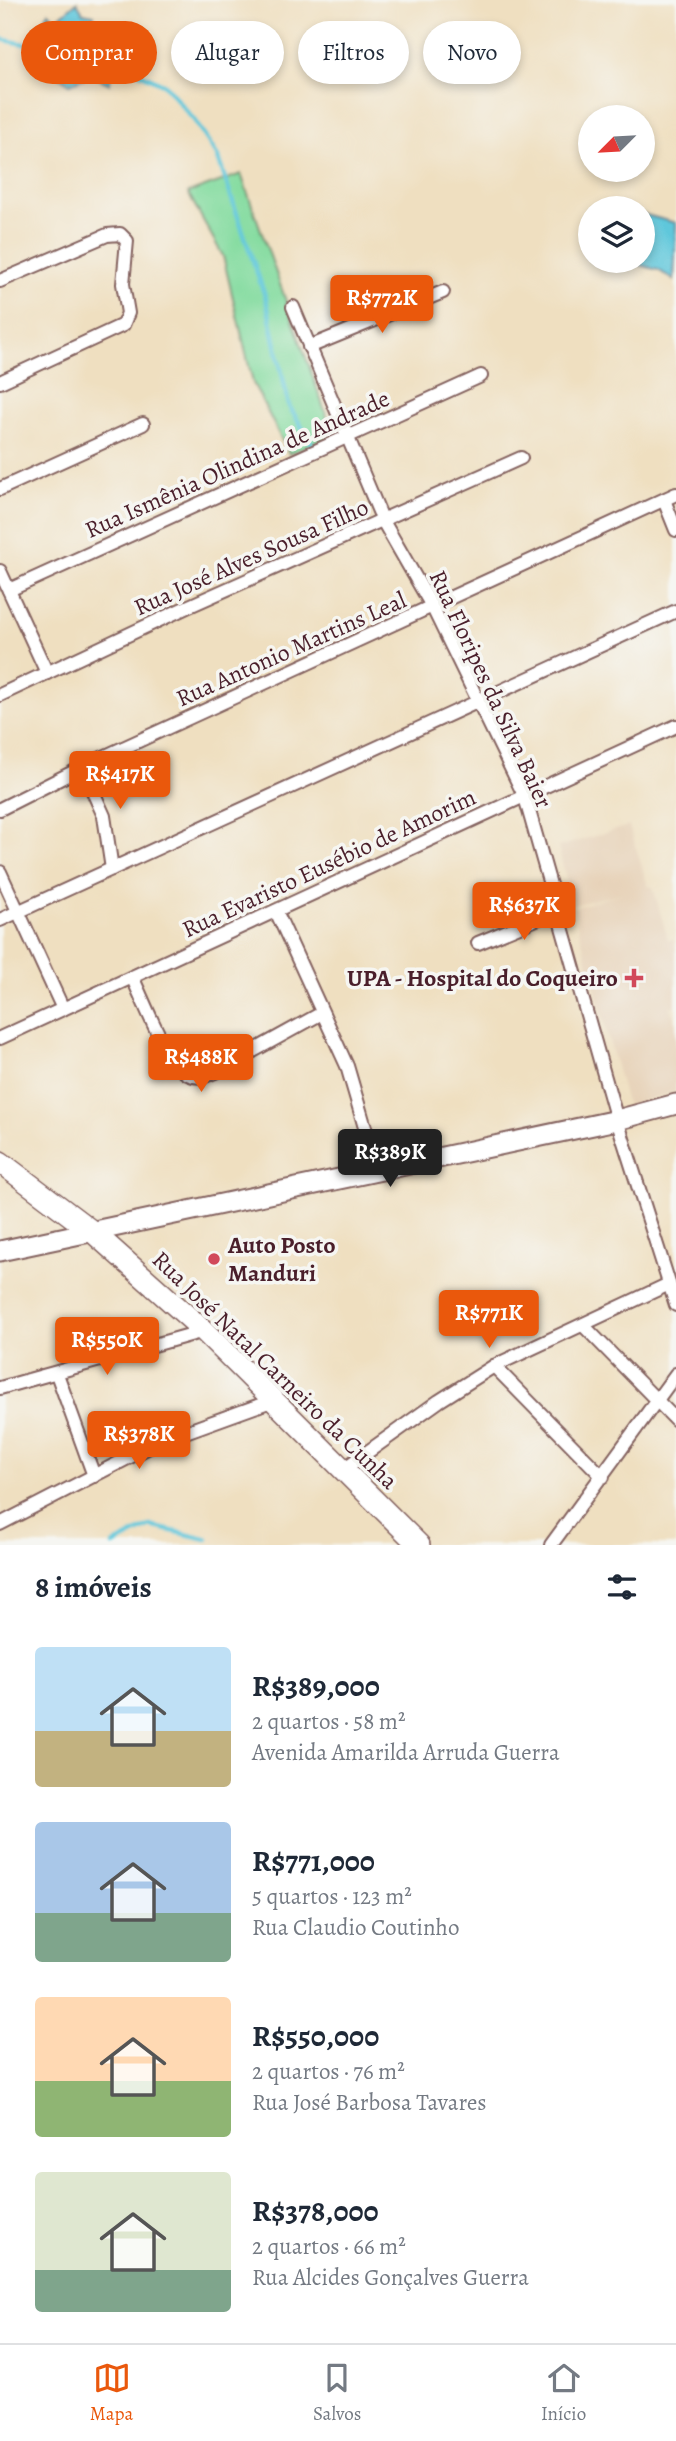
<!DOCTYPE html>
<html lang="pt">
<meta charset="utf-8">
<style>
body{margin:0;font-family:Alegreya,serif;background:#f6f6f7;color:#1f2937;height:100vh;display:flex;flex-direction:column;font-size:26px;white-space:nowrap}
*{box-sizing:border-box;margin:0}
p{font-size:23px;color:#747a83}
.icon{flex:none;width:38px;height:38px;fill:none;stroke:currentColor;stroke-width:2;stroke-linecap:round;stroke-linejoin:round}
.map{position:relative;height:1545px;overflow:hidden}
.sheet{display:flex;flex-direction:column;background:#fff;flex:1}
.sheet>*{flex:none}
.banner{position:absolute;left:21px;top:21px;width:635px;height:63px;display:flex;gap:14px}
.needle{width:46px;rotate:246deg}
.tools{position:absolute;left:578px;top:105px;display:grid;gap:14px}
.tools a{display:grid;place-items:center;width:77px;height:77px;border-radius:50%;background:#fff;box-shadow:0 4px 10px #0003;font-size:35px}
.price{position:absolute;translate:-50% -60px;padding:0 16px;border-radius:7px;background:#ea580c;color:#fff;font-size:23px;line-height:46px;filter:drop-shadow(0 2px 4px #0008)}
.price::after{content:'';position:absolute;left:50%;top:42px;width:21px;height:16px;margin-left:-10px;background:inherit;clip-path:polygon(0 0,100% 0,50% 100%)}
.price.selected{background:#222;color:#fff}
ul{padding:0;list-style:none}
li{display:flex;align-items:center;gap:21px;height:175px;padding:0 35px}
li span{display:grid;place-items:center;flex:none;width:196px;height:140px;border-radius:7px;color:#555}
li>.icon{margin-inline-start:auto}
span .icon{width:84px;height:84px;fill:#fffc;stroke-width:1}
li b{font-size:30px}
h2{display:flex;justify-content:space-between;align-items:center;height:84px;padding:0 35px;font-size:30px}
.tag{padding:0 24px;border-radius:32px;background:#fff;box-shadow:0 4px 10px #0003;font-size:24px;line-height:63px}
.tag.selected{background:#ea580c;color:#fff}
.tabs{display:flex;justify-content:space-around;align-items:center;height:98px;border-top:2px solid #e0e1e3;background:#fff;font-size:19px;color:#747a83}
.tabs a{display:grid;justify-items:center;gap:4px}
.tabs .selected{color:#ea580c}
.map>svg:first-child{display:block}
.built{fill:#e6d0b5}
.green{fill:#83db9f;stroke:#667d65;stroke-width:2}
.water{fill:#5ec7db;stroke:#547383;stroke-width:2}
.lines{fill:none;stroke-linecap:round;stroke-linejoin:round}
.stream{stroke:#5ec7db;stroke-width:4.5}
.minor-casing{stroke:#84625f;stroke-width:16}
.secondary-casing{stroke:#84625f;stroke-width:23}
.primary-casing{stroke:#84625f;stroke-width:24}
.minor{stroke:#fff;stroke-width:12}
.secondary{stroke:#fff;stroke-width:19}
.primary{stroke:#fff;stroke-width:21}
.poi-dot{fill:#d1495b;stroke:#f6f6f2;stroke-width:2.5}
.labels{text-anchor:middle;stroke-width:7;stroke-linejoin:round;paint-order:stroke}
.street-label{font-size:24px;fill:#4a1f2b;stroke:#f6f6f2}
.poi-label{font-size:24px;font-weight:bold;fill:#4a1f2b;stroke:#f6f6f2;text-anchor:end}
</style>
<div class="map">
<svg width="676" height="1545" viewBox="0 0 676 1545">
<rect width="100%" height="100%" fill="#f6f6f2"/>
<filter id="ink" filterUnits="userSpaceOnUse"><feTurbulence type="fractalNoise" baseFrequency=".0143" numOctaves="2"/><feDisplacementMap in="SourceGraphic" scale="14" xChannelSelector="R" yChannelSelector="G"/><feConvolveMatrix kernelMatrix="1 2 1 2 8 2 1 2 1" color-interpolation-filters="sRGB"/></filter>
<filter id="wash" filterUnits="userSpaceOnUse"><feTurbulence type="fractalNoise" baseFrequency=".00686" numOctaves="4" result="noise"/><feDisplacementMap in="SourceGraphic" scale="28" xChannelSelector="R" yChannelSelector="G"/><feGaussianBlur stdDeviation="1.57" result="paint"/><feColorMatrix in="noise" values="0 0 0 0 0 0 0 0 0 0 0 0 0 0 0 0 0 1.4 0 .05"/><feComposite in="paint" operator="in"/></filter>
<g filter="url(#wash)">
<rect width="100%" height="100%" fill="#efdfc0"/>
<!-- built -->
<polygon class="built" points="629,826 648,886 653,887 668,940 673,939 676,951 676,1005 671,1007 676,1025 676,1092 627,1106 573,908 623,893 573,905 558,847"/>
<!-- green -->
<polygon class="green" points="241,174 333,434 289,454 253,383 223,256 188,193"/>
<!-- water -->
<g class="water">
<polygon points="77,2 83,13 94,15 88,41 111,70 110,84 91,75 70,84 37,62 34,34 49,12 56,20"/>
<polygon points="642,214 676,223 674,280 658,270 626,261 642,261"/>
</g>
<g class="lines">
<!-- stream -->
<g class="stream">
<polyline points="0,39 39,47"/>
<polyline points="99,59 134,70 165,85 194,120 217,155 266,299 289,406 312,444"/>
<polyline points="113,1545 150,1526 207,1539"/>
</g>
</g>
</g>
<g filter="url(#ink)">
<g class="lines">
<!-- minor casing -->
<g class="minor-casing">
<g id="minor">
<polyline points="0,281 107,235 120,234 127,241 123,284 128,313 123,325 0,382"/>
<polyline points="293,307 383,521 433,608 525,797 617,1120 676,1305"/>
<polyline points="309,347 443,292"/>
<polyline points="0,489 143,424"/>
<polyline points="664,500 676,530"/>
<polyline points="0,571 47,673"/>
<polyline points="9,590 481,376"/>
<polyline points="0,695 187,607 521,458"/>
<polyline points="82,767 104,816 112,869"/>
<polyline points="0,809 97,760 676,494"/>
<polyline points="0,872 63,1009"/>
<polyline points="276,911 347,1066 378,1172"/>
<polyline points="0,920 676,611"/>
<polyline points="478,943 556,911"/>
<path d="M 132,977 C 144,1000 167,1066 190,1075 C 200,1079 208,1075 217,1071 L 322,1013"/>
<polyline points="0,1038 676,726"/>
<polyline points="583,1325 676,1420"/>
<polyline points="494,1366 603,1477"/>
<polyline points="57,1374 94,1476"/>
<polyline points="0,1388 204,1331"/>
<polyline points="341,1471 439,1401 494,1366 669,1284"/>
<polyline points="0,1524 163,1440 271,1401"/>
<polyline points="551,1545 676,1374"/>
</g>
</g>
<!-- secondary casing -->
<g class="secondary-casing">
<polyline id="secondary" points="0,1251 617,1120 676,1104"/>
</g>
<!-- primary casing -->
<g class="primary-casing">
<polyline id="primary" points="0,1162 94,1233 204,1331 419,1545"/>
</g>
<!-- minor -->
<use href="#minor" class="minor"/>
<!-- secondary -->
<use href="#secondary" class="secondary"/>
<!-- primary -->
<use href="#primary" class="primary"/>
</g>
</g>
<!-- markers -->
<g class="poi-dot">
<path d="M630.5 967.5h7v7h7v7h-7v7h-7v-7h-7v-7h7z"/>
<circle cx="214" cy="1259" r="7"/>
</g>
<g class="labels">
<!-- street labels -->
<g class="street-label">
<text transform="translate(237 464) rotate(-24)" y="8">Rua Ismênia Olindina de Andrade</text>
<text transform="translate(251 557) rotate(-24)" y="8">Rua José Alves Sousa Filho</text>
<text transform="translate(291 649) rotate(-24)" y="8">Rua Antonio Martins Leal</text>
<text transform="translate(491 689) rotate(65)" y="8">Rua Floripes da Silva Baier</text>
<text transform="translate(329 863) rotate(-25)" y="8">Rua Evaristo Eusébio de Amorim</text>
<text transform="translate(275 1370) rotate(44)" y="8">Rua José Natal Carneiro da Cunha</text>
</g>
<!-- poi labels -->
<g class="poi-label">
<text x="618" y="986">UPA - Hospital do Coqueiro</text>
<text x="228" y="1253" text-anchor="start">Auto Posto<tspan x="228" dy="28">Manduri</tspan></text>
</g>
</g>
</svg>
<div class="tools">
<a><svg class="needle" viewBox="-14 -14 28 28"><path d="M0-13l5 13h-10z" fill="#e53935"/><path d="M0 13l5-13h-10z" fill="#747a83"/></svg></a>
<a><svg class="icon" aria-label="layers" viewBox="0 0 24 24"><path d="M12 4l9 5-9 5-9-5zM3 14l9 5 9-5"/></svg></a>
</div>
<b class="price" style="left:382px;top:335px">R$772K</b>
<b class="price" style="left:120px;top:811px">R$417K</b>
<b class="price" style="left:524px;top:942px">R$637K</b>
<b class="price" style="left:201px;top:1094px">R$488K</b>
<b class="price selected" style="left:390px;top:1189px">R$389K</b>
<b class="price" style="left:489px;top:1350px">R$771K</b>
<b class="price" style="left:107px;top:1377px">R$550K</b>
<b class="price" style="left:139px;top:1471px">R$378K</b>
<div class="banner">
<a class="tag selected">Comprar</a>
<a class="tag">Alugar</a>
<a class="tag">Filtros</a>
<a class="tag">Novo</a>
</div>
</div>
<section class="sheet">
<h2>8 imóveis<svg class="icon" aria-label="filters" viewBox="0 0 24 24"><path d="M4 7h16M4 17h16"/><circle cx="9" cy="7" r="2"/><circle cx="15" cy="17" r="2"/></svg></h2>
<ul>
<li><span style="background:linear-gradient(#bfe0f5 60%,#c2b280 0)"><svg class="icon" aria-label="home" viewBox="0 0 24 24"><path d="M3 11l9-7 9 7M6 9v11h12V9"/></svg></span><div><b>R$389,000</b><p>2 quartos · 58 m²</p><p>Avenida Amarilda Arruda Guerra</p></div></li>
<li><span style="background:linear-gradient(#a9c7e8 65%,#7fa58c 0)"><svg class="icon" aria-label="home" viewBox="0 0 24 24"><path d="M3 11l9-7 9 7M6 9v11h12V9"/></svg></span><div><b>R$771,000</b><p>5 quartos · 123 m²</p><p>Rua Claudio Coutinho</p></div></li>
<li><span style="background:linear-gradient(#ffd9b3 60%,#8fb573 0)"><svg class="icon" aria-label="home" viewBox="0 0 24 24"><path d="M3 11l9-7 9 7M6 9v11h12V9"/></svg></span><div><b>R$550,000</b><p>2 quartos · 76 m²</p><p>Rua José Barbosa Tavares</p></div></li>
<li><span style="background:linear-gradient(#dfe7d0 70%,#7fa58c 0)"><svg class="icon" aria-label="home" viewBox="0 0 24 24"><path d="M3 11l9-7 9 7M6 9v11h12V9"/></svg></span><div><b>R$378,000</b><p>2 quartos · 66 m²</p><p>Rua Alcides Gonçalves Guerra</p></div></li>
</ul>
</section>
<nav class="tabs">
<a class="selected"><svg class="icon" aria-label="map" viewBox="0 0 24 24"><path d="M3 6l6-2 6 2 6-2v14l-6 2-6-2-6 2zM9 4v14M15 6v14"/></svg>Mapa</a>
<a><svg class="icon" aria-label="saved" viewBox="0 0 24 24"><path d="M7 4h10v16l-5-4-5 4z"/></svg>Salvos</a>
<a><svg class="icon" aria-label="home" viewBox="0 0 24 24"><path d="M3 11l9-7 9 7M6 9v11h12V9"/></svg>Início</a>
</nav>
